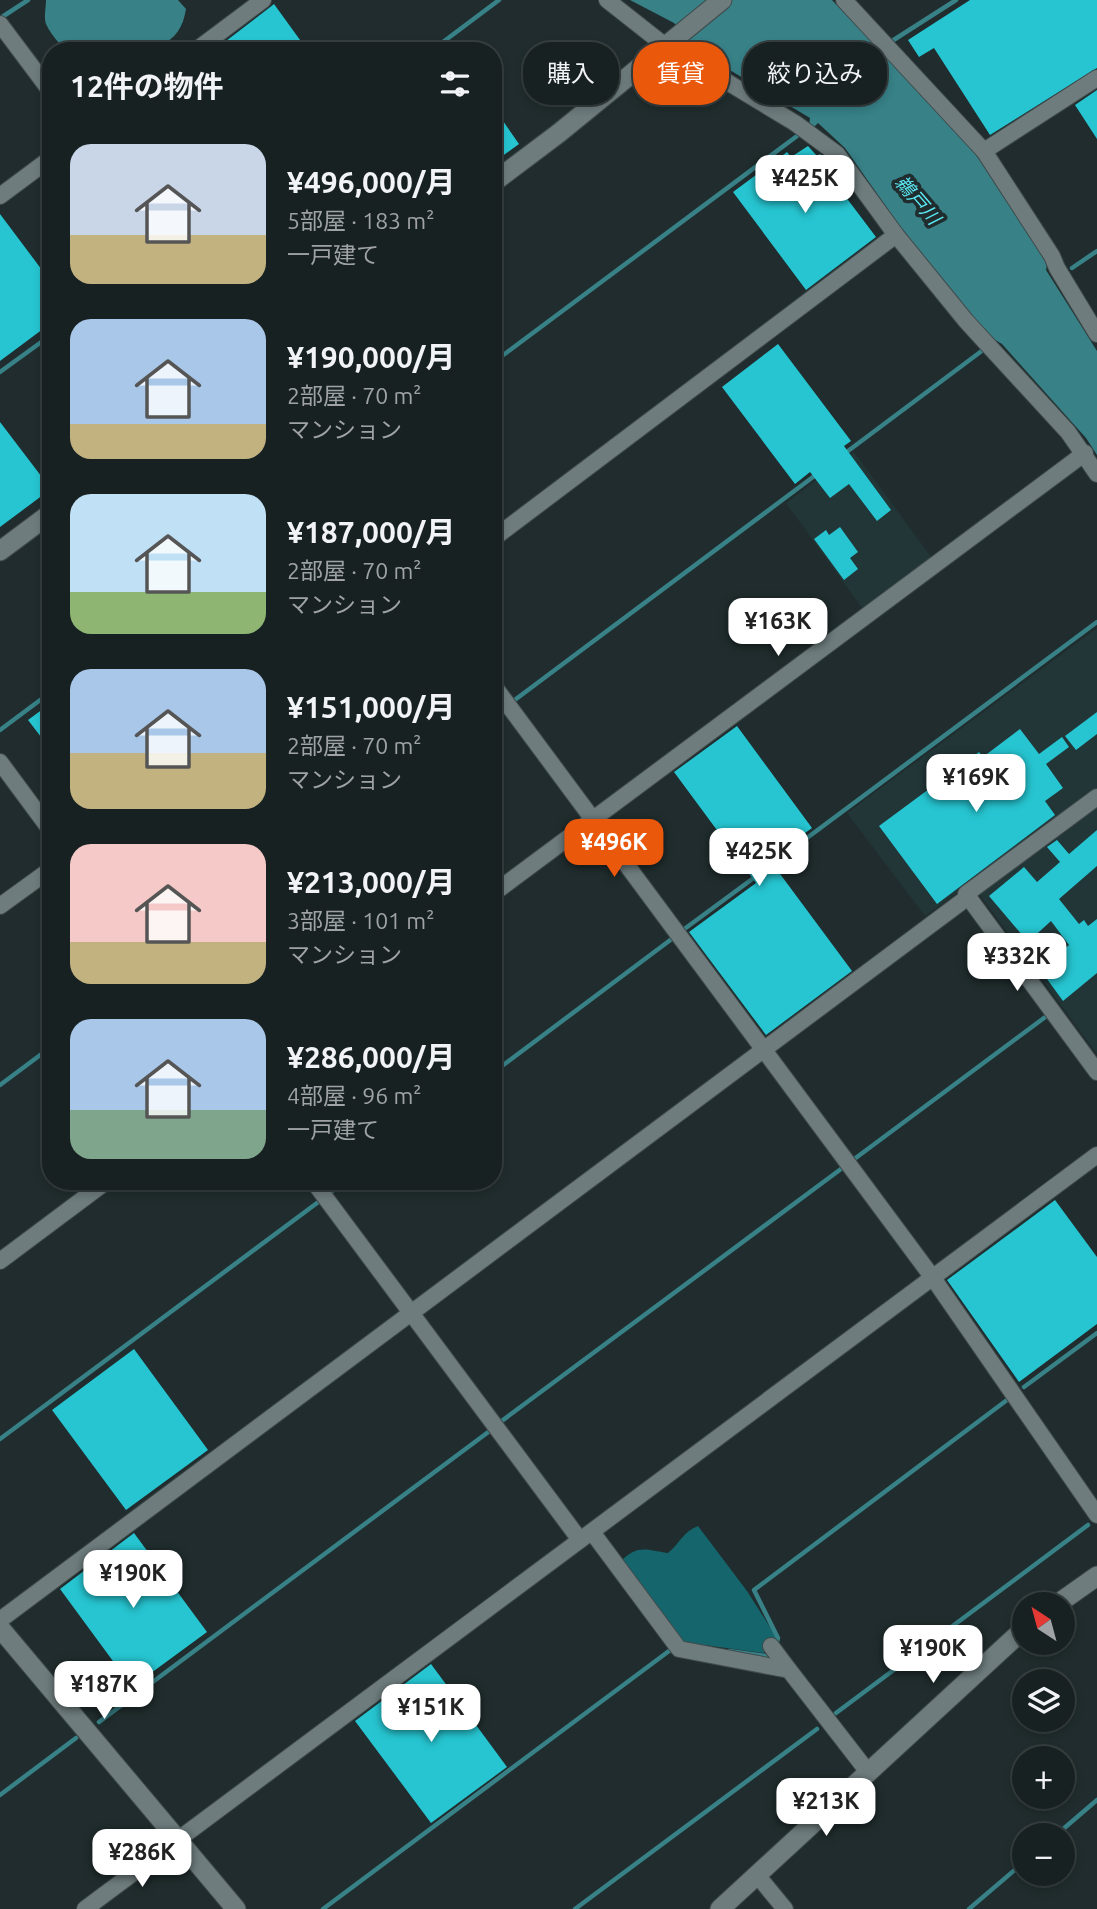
<!DOCTYPE html>
<html lang="ja">
<meta charset="utf-8">
<style>
body{margin:0;font-family:Ubuntu,"Noto Sans JP",sans-serif;background:#252e2f;color:#f1f3f6;height:100vh;display:flex;flex-direction:column;font-size:26px;white-space:nowrap}
*{box-sizing:border-box;margin:0}
p{font-size:23px;color:#9fa3a5}
.icon{flex:none;width:38px;height:38px;fill:none;stroke:currentColor;stroke-width:2;stroke-linecap:round;stroke-linejoin:round}
.map{position:relative;flex:1;overflow:hidden}
.panel{position:absolute;left:42px;top:42px;width:460px;height:1148px;display:flex;flex-direction:column;background:#182122;border-radius:28px;box-shadow:0 4px 10px #0003,0 0 0 2px #363e40}
.panel>*{flex:none}
.hud{position:absolute;left:523px;top:42px;width:467px;height:63px;display:flex;gap:14px}
.needle{width:46px;rotate:324deg}
.buttons{position:absolute;left:1012px;top:1592px;display:grid;gap:14px}
.buttons a{display:grid;place-items:center;width:63px;height:63px;border-radius:50%;background:#182122;box-shadow:0 4px 10px #0003,0 0 0 2px #363e40;font-size:35px}
.price{position:absolute;translate:-50% -60px;padding:0 16px;border-radius:14px;background:#fff;color:#222;font-size:23px;line-height:46px;filter:drop-shadow(0 2px 4px #0008)}
.price::after{content:'';position:absolute;left:50%;top:42px;width:21px;height:16px;margin-left:-10px;background:inherit;clip-path:polygon(0 0,100% 0,50% 100%)}
.price.current{background:#ea580c;color:#fff}
ul{padding:0;list-style:none}
li{display:flex;align-items:center;gap:21px;height:175px;padding:0 28px}
li span{display:grid;place-items:center;flex:none;width:196px;height:140px;border-radius:21px;color:#555}
li>.icon{margin-inline-start:auto}
span .icon{width:84px;height:84px;fill:#fffc;stroke-width:1}
li b{font-size:30px}
h2{display:flex;justify-content:space-between;align-items:center;height:84px;padding:0 28px;font-size:30px}
.tag{padding:0 24px;border-radius:28px;background:#182122;box-shadow:0 4px 10px #0003,0 0 0 2px #363e40;font-size:24px;line-height:63px}
.tag.current{background:#ea580c;color:#fff}
.map>svg:first-child{display:block}
.built{fill:#223638}
.forest{fill:#15656c}
.water{fill:#378187}
.lines{fill:none;stroke-linecap:round;stroke-linejoin:round}
.stream{stroke:#378187;stroke-width:4.5}
.building{fill:#26c5d1}
.minor-casing{stroke:#404a4b;stroke-width:18}
.tertiary-casing{stroke:#404a4b;stroke-width:21}
.minor{stroke:#6e7c7d;stroke-width:16}
.tertiary{stroke:#6e7c7d;stroke-width:19}
.labels{text-anchor:middle;stroke-width:7;stroke-linejoin:round;paint-order:stroke}
.water-label{font-size:19px;font-style:italic;fill:#5ae8f4;stroke:#202c2d}
</style>
<div class="map">
<svg width="1097" height="1909" viewBox="0 0 1097 1909">
<rect width="100%" height="100%" fill="#202c2d"/>
<!-- built -->
<g class="built">
<polygon points="854,452 932,558 863,609 786,503"/>
<polygon points="1097,628 1097,1054 971,883 925,916 847,813"/>
</g>
<!-- forest -->
<path class="forest" d="M 698,1526 L 747,1591 L 777,1638 L 765,1641 L 764,1653 L 681,1642 L 621,1561 C 638,1544 646,1550 668,1553 C 679,1544 684,1531 698,1526 Z"/>
<!-- water -->
<g class="water">
<path d="M 46,0 L 178,0 L 186,9 C 179,56 136,51 101,51 C 92,51 76,54 68,50 C 60,46 51,34 47,26 C 43,20 46,8 46,0 Z"/>
<polygon points="630,0 832,0 973,148 1048,259 1046,270 1097,351 1097,455 1086,438 1002,344 987,335 913,245 845,148 818,123 813,128 809,126 810,118 723,66 692,44 674,23"/>
</g>
<g class="lines">
<!-- stream -->
<g class="stream">
<polyline points="2,17 28,0"/>
<polyline points="892,41 956,0"/>
<polyline points="431,51 499,0"/>
<polyline points="1072,268 1097,251"/>
<polyline points="494,362 797,136"/>
<polyline points="0,372 51,335"/>
<polyline points="844,454 983,350"/>
<polyline points="512,702 817,474"/>
<polyline points="494,716 504,709"/>
<polyline points="0,730 51,692"/>
<polyline points="768,867 1097,622"/>
<polyline points="683,930 755,877"/>
<polyline points="494,1072 673,938"/>
<polyline points="0,1085 51,1047"/>
<polyline points="853,1160 1048,1015"/>
<polyline points="328,1194 346,1181"/>
<polyline points="1024,1387 1097,1333"/>
<polyline points="499,1423 845,1166"/>
<polyline points="0,1439 317,1203"/>
<polyline points="777,1642 778,1638 754,1590 1007,1400"/>
<polyline points="729,1651 766,1656"/>
<polyline points="836,1713 1088,1525"/>
<polyline points="99,1722 491,1430"/>
<polyline points="0,1795 76,1738"/>
<polyline points="1055,1836 1097,1800"/>
<polyline points="323,1909 669,1651"/>
<polyline points="575,1909 817,1729"/>
<polyline points="969,1909 1024,1862"/>
</g>
</g>
<!-- building -->
<g class="building">
<polygon points="970,0 1097,0 1097,68 990,135 934,48 919,57 908,40"/>
<polygon points="274,4 308,51 213,51 269,8"/>
<polygon points="1097,90 1097,139 1075,105"/>
<polygon points="494,108 519,144 494,162"/>
<polygon points="808,146 817,156 820,154 839,181 836,184 876,237 806,290 733,192 787,152 791,157"/>
<polygon points="0,214 51,282 51,323 0,361"/>
<polygon points="778,344 851,441 844,446 891,510 877,521 849,484 830,498 810,472 795,484 722,387"/>
<polygon points="0,422 51,489 0,527"/>
<polygon points="840,527 858,552 850,558 858,569 844,580 814,539 826,530 829,535"/>
<polygon points="51,703 51,750 28,720"/>
<polygon points="1097,712 1097,734 1076,750 1065,736"/>
<polygon points="737,726 812,828 769,859 852,971 766,1035 689,932 756,883 674,772"/>
<polygon points="1020,729 1039,754 1062,737 1069,747 1046,764 1063,788 1045,801 1055,815 937,904 879,826 979,752 983,757"/>
<polygon points="1097,830 1097,866 1059,899 1079,924 1084,920 1088,926 1097,919 1097,973 1063,1001 1039,968 1069,945 1051,921 1028,942 989,896 1024,867 1037,882 1060,862 1047,847 1057,840 1069,854"/>
<polygon points="1055,1200 1097,1257 1097,1324 1019,1382 947,1280"/>
<polygon points="134,1349 208,1450 126,1510 52,1410"/>
<polygon points="134,1533 207,1632 132,1687 60,1589"/>
<polygon points="431,1664 507,1767 431,1823 355,1721"/>
</g>
<g class="lines">
<!-- minor casing -->
<g class="minor-casing">
<g id="minor">
<polyline points="607,0 687,63 714,74 795,123 837,154 896,235 966,321 1068,432 1097,474"/>
<polyline points="844,0 984,151 1052,256 1057,268 1097,334"/>
<polyline points="0,24 51,92"/>
<polyline points="195,51 263,0"/>
<polyline points="984,151 1097,78"/>
<polyline points="0,196 51,158"/>
<polyline points="494,538 896,235"/>
<polyline points="494,686 933,1278 1097,1515"/>
<polyline points="0,762 51,831"/>
<polyline points="1097,797 966,894 1097,1072"/>
<polyline points="494,893 1085,453"/>
<polyline points="0,906 51,869"/>
<polyline points="313,1181 580,1540"/>
<polyline points="0,1261 107,1181"/>
<polyline points="592,1532 679,1649 789,1670 868,1772"/>
<polyline points="0,1620 968,897"/>
<polyline points="771,1646 789,1670"/>
<polyline points="757,1875 785,1909"/>
<polyline points="85,1909 1097,1155"/>
</g>
</g>
<!-- tertiary casing -->
<g class="tertiary-casing">
<g id="tertiary">
<polyline points="494,182 559,133 722,0"/>
<polyline points="0,551 51,513"/>
<polyline points="1056,1605 1097,1576"/>
<polyline points="0,1628 236,1909"/>
<polyline points="720,1909 1024,1629"/>
</g>
</g>
<!-- minor -->
<use href="#minor" class="minor"/>
<!-- tertiary -->
<use href="#tertiary" class="tertiary"/>
</g>
<g class="labels">
<!-- water labels -->
<g class="water-label">
<text transform="translate(918 200) rotate(49)" y="7">鵜戸川</text>
</g>
</g>
</svg>
<div class="buttons">
<a><svg class="needle" viewBox="-14 -14 28 28"><path d="M0-13l5 13h-10z" fill="#e53935"/><path d="M0 13l5-13h-10z" fill="#9fa3a5"/></svg></a>
<a><svg class="icon" aria-label="layers" viewBox="0 0 24 24"><path d="M12 4l9 5-9 5-9-5zM3 14l9 5 9-5"/></svg></a>
<a>+</a>
<a>−</a>
</div>
<b class="price" style="left:805px;top:215px">¥425K</b>
<b class="price" style="left:778px;top:658px">¥163K</b>
<b class="price" style="left:976px;top:814px">¥169K</b>
<b class="price current" style="left:614px;top:879px">¥496K</b>
<b class="price" style="left:759px;top:888px">¥425K</b>
<b class="price" style="left:1017px;top:993px">¥332K</b>
<b class="price" style="left:133px;top:1610px">¥190K</b>
<b class="price" style="left:933px;top:1685px">¥190K</b>
<b class="price" style="left:104px;top:1721px">¥187K</b>
<b class="price" style="left:431px;top:1744px">¥151K</b>
<b class="price" style="left:826px;top:1838px">¥213K</b>
<b class="price" style="left:142px;top:1889px">¥286K</b>
<div class="hud">
<a class="tag">購入</a>
<a class="tag current">賃貸</a>
<a class="tag">絞り込み</a>
</div>
<section class="panel">
<h2>12件の物件<svg class="icon" aria-label="filters" viewBox="0 0 24 24"><path d="M4 7h16M4 17h16"/><circle cx="9" cy="7" r="2"/><circle cx="15" cy="17" r="2"/></svg></h2>
<ul>
<li><span style="background:linear-gradient(#c9d6e8 65%,#c2b280 0)"><svg class="icon" aria-label="home" viewBox="0 0 24 24"><path d="M3 11l9-7 9 7M6 9v11h12V9"/></svg></span><div><b>¥496,000/月</b><p>5部屋 · 183 m²</p><p>一戸建て</p></div></li>
<li><span style="background:linear-gradient(#a9c7e8 75%,#c2b280 0)"><svg class="icon" aria-label="home" viewBox="0 0 24 24"><path d="M3 11l9-7 9 7M6 9v11h12V9"/></svg></span><div><b>¥190,000/月</b><p>2部屋 · 70 m²</p><p>マンション</p></div></li>
<li><span style="background:linear-gradient(#bfe0f5 70%,#8fb573 0)"><svg class="icon" aria-label="home" viewBox="0 0 24 24"><path d="M3 11l9-7 9 7M6 9v11h12V9"/></svg></span><div><b>¥187,000/月</b><p>2部屋 · 70 m²</p><p>マンション</p></div></li>
<li><span style="background:linear-gradient(#a9c7e8 60%,#c2b280 0)"><svg class="icon" aria-label="home" viewBox="0 0 24 24"><path d="M3 11l9-7 9 7M6 9v11h12V9"/></svg></span><div><b>¥151,000/月</b><p>2部屋 · 70 m²</p><p>マンション</p></div></li>
<li><span style="background:linear-gradient(#f6c9c9 70%,#c2b280 0)"><svg class="icon" aria-label="home" viewBox="0 0 24 24"><path d="M3 11l9-7 9 7M6 9v11h12V9"/></svg></span><div><b>¥213,000/月</b><p>3部屋 · 101 m²</p><p>マンション</p></div></li>
<li><span style="background:linear-gradient(#a9c7e8 65%,#7fa58c 0)"><svg class="icon" aria-label="home" viewBox="0 0 24 24"><path d="M3 11l9-7 9 7M6 9v11h12V9"/></svg></span><div><b>¥286,000/月</b><p>4部屋 · 96 m²</p><p>一戸建て</p></div></li>
</ul>
</section>
</div>
